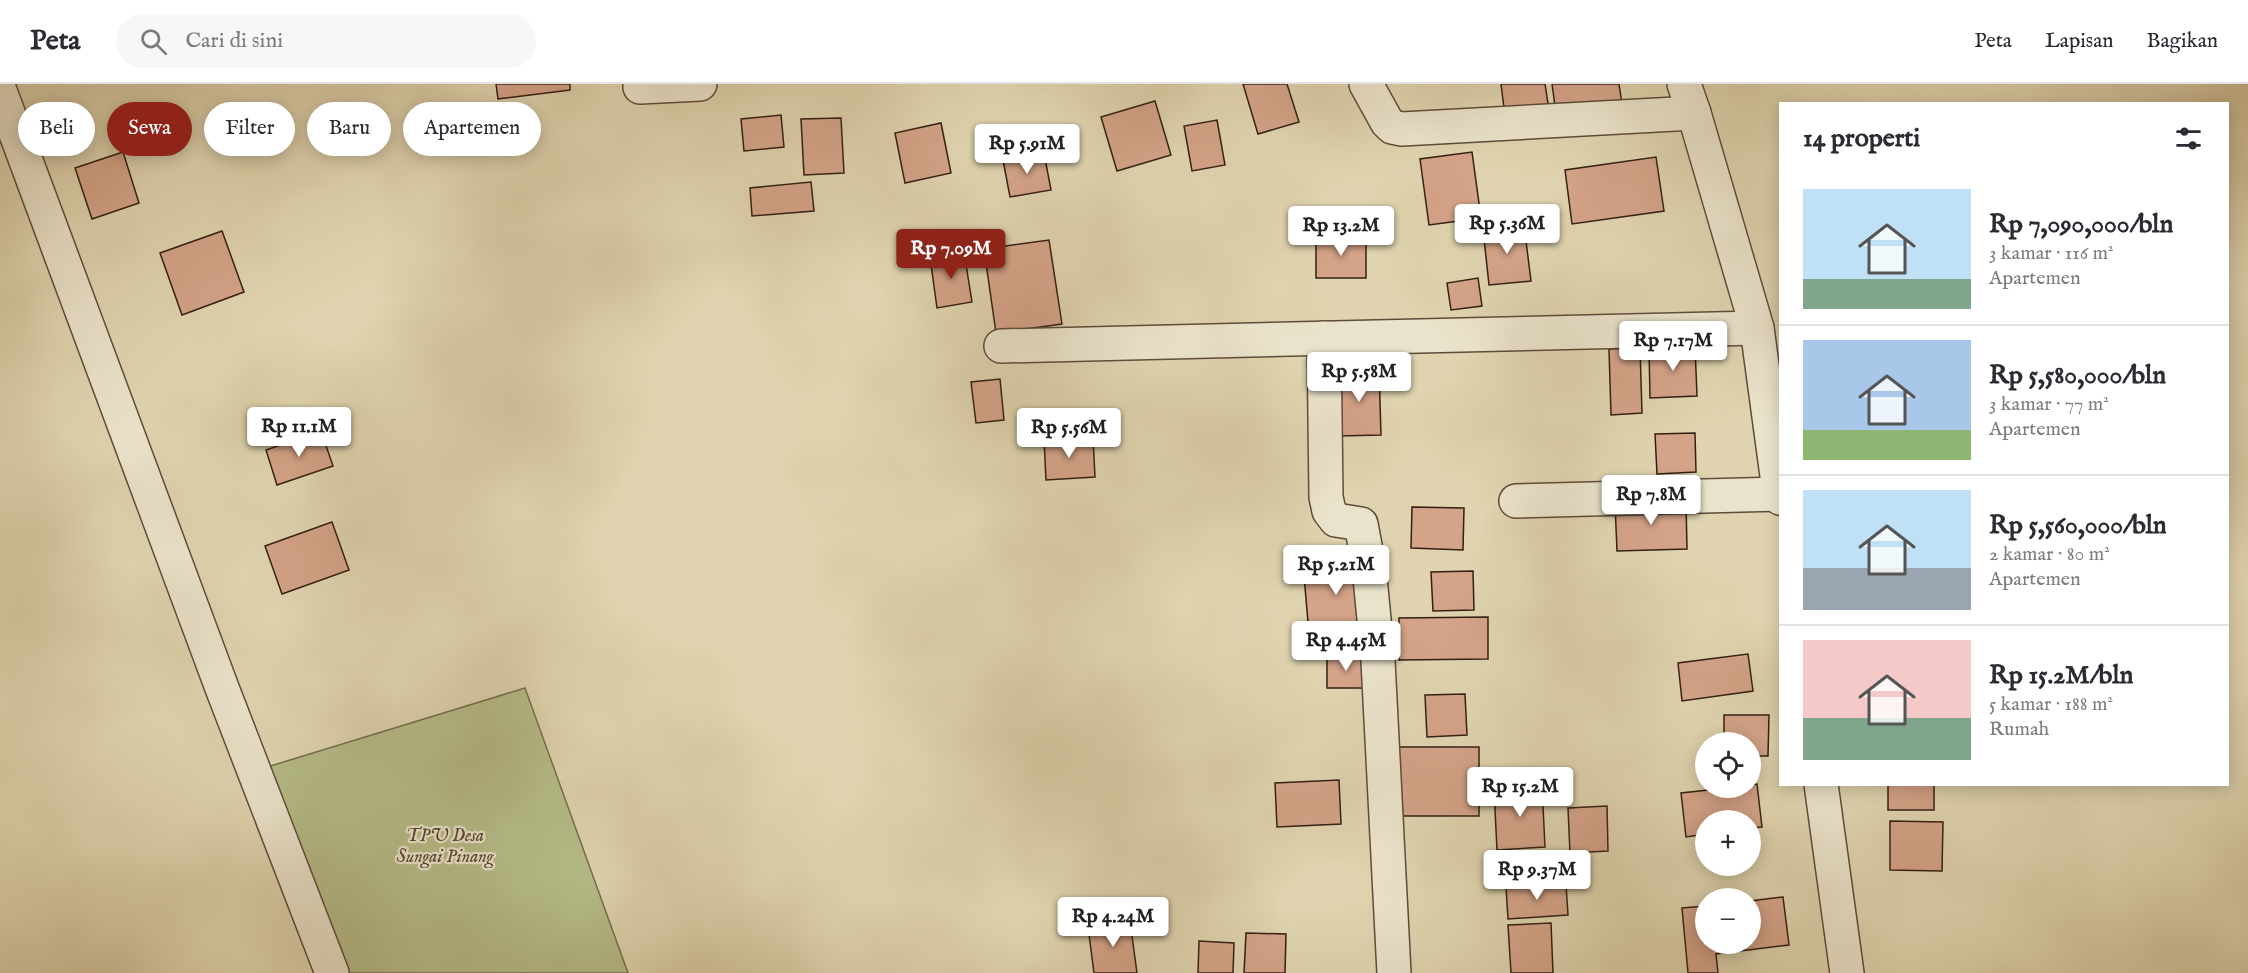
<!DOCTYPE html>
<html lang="id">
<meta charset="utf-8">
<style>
body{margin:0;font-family:"IM FELL English",serif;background:#f7f7f7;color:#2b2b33;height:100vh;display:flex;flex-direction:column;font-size:22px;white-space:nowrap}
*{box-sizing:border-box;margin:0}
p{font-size:20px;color:#7c7c81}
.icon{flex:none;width:33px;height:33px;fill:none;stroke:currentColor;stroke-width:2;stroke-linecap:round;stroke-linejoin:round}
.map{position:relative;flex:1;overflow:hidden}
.panel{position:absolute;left:1779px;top:18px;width:450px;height:684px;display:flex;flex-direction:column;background:#fff;border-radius:0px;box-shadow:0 3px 15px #0003}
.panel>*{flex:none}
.banner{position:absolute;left:18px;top:18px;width:570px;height:54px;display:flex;gap:12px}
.tools{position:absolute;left:1695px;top:648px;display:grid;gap:12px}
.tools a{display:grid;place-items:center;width:66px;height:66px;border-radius:50%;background:#fff;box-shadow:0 3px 15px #0003;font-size:30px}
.price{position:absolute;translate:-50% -51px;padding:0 14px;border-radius:6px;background:#fff;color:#222;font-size:20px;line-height:39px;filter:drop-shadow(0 2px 3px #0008)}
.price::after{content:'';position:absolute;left:50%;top:36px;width:18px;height:14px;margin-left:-9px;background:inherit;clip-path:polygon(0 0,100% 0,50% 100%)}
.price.active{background:#8f2418;color:#fff}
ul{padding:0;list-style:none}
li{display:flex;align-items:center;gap:18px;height:150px;padding:0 24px}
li+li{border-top:2px solid #e1e1e2}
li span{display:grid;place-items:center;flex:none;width:168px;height:120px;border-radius:0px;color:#555}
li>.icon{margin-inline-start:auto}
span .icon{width:72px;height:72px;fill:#fffc;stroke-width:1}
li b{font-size:26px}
h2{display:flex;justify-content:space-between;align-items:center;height:72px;padding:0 24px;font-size:26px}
.pill{padding:0 21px;border-radius:27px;background:#fff;box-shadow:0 3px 15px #0003;font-size:21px;line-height:54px}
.pill.active{background:#8f2418;color:#fff}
header{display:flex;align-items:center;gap:36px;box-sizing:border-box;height:84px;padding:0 30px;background:#fff;border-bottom:2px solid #e1e1e2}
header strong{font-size:28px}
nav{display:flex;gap:33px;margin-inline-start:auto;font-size:21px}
.search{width:420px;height:54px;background:#f7f7f7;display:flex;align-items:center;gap:15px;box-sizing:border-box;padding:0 21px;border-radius:33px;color:#7c7c81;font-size:22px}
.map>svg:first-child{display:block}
.green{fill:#b5bc88;stroke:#746e4e;stroke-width:1.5}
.building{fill:#d4a388;stroke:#331f14;stroke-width:1.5}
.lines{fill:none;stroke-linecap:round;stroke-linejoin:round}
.street-casing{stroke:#5e4c3b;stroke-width:36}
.street{stroke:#eae3cb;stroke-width:33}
.labels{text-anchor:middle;stroke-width:4.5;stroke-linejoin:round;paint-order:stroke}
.park-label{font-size:18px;font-style:italic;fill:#544631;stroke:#eae3cb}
</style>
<header>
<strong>Peta</strong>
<div class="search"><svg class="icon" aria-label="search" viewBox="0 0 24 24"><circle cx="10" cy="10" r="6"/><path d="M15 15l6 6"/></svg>Cari di sini</div>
<nav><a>Peta</a><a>Lapisan</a><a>Bagikan</a></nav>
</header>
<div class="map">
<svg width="2248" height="889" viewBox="0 0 2248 889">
<rect width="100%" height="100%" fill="#dfd4af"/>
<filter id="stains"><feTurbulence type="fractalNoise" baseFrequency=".00333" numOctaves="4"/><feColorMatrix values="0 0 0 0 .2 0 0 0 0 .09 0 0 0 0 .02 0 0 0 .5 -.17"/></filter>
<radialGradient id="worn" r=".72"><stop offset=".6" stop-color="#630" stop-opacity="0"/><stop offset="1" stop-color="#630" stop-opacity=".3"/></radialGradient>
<!-- green -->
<polygon class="green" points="525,604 628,889 344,889 264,684"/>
<!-- building -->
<g class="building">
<polygon points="496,0 570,0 570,6 498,15"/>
<polygon points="1243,0 1287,0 1299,38 1258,50"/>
<polygon points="1501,0 1545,0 1549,26 1505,32"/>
<polygon points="1552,0 1619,0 1622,20 1556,29"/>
<polygon points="1155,17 1171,71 1117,87 1101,33"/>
<polygon points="781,31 784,63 744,67 741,35"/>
<polygon points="841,34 844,89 804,91 801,35"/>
<polygon points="1217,36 1225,81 1192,87 1184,42"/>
<polygon points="941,39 951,89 905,99 895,49"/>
<polygon points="1031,41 1038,63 996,74 990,53"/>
<polygon points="123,68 139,119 92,135 75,84"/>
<polygon points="1472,68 1481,134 1429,141 1420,75"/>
<polygon points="1044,69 1051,106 1010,113 1003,76"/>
<polygon points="1656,73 1664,127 1572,140 1565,86"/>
<polygon points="811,98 814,127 752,132 750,104"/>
<polygon points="1524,141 1531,197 1489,201 1483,145"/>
<polygon points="222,147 244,208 182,231 160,169"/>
<rect x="1316" y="152" width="50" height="42"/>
<polygon points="1049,156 1062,240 996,249 984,165"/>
<polygon points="964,168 972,218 937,224 930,173"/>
<polygon points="1478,194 1482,222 1451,226 1447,199"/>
<polygon points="1695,262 1697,312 1650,314 1649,264"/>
<polygon points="1640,264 1642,329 1611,331 1609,265"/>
<polygon points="1379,285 1381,351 1338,352 1336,287"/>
<polygon points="1000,295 1004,336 976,339 971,298"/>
<polygon points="321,347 333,382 277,401 266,366"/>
<polygon points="1695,349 1696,388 1657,390 1655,350"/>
<polygon points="1093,354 1095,393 1046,396 1044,356"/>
<polygon points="1686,418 1687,465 1617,467 1615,420"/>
<polygon points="1412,423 1464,424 1463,466 1411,464"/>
<polygon points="332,438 349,486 282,510 265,462"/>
<polygon points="1363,463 1370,557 1310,562 1302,468"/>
<polygon points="1473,487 1474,526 1433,527 1431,488"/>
<polygon points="1488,533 1488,575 1399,576 1399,534"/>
<polygon points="1748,570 1753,607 1682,617 1678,579"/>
<rect x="1327" y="573" width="38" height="31"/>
<polygon points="1465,610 1467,651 1427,653 1425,611"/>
<polygon points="1724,631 1769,631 1768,672 1750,672 1750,658 1724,658"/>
<rect x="1396" y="663" width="83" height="69"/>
<polygon points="1339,696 1341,740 1277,743 1275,699"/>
<polygon points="1757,700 1762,743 1750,744 1750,736 1706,736 1706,750 1686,753 1681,709 1727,704 1750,704 1750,701"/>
<rect x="1888" y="700" width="46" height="26"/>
<polygon points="1542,702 1545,763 1497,766 1494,705"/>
<polygon points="1607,722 1608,767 1570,769 1568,724"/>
<polygon points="1890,737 1943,738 1942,787 1890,786"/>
<polygon points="1566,800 1568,831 1508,835 1506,803"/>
<polygon points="1783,813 1789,861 1716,870 1718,889 1688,889 1682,824 1706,822 1706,860 1750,860 1750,817"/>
<polygon points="1130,837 1137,889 1094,889 1088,843"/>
<polygon points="1551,839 1553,889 1511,889 1508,841"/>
<polygon points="1246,849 1286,850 1285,889 1244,889"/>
<polygon points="1199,857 1234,859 1233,889 1198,889"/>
</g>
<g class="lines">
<!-- street casing -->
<g class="street-casing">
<g id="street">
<polyline points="1366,0 1387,38 1392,43 1402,45 1694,29"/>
<polyline points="1684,0 1694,29 1757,244 1780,414"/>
<polyline points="640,3 700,0"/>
<polyline points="0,7 222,604 332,889"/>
<polyline points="1324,254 1326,413 1329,427 1336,436 1361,440 1369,483 1378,577 1394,889"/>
<polyline points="1001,262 1757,244"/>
<polyline points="1516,417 1780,410"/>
<polyline points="1821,700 1847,889"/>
</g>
</g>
<!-- street -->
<use href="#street" class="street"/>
</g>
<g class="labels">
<!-- park labels -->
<g class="park-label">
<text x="445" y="757">TPU Desa<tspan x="445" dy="21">Sungai Pinang</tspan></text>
</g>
</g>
<rect width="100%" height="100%" filter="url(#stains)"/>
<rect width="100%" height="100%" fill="url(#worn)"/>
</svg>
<div class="tools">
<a><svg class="icon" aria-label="locate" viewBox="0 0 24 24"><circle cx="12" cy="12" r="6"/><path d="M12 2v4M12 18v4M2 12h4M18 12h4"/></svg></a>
<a>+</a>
<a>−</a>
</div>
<b class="price" style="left:1027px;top:91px">Rp 5.91M</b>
<b class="price" style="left:1507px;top:171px">Rp 5.36M</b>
<b class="price" style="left:1341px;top:173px">Rp 13.2M</b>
<b class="price active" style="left:951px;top:196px">Rp 7.09M</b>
<b class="price" style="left:1673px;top:288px">Rp 7.17M</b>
<b class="price" style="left:1359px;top:319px">Rp 5.58M</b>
<b class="price" style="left:299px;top:374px">Rp 11.1M</b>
<b class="price" style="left:1069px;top:375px">Rp 5.56M</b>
<b class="price" style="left:1651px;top:442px">Rp 7.8M</b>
<b class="price" style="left:1336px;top:512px">Rp 5.21M</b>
<b class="price" style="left:1346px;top:588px">Rp 4.45M</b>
<b class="price" style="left:1520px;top:734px">Rp 15.2M</b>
<b class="price" style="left:1537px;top:817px">Rp 9.37M</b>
<b class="price" style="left:1113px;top:864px">Rp 4.24M</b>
<div class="banner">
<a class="pill">Beli</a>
<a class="pill active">Sewa</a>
<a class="pill">Filter</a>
<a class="pill">Baru</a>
<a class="pill">Apartemen</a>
</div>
<section class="panel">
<h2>14 properti<svg class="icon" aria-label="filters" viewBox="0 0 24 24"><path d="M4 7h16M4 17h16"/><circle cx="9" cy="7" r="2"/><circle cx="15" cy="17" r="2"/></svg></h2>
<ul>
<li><span style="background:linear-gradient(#bfe0f5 75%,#7fa58c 0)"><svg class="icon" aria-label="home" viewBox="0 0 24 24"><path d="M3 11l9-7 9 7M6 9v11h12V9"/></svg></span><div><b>Rp 7,090,000/bln</b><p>3 kamar · 116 m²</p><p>Apartemen</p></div></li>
<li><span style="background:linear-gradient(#a9c7e8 75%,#8fb573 0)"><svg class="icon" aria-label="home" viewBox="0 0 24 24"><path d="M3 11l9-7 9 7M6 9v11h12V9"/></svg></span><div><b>Rp 5,580,000/bln</b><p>3 kamar · 77 m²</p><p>Apartemen</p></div></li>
<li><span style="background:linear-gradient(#bfe0f5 65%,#9aa5b1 0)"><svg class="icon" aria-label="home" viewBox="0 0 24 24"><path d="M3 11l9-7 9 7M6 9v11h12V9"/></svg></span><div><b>Rp 5,560,000/bln</b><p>2 kamar · 80 m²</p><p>Apartemen</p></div></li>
<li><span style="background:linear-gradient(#f6c9c9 65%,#7fa58c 0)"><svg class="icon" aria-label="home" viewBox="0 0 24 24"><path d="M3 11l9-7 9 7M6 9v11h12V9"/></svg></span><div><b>Rp 15.2M/bln</b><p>5 kamar · 188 m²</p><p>Rumah</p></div></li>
</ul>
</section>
</div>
